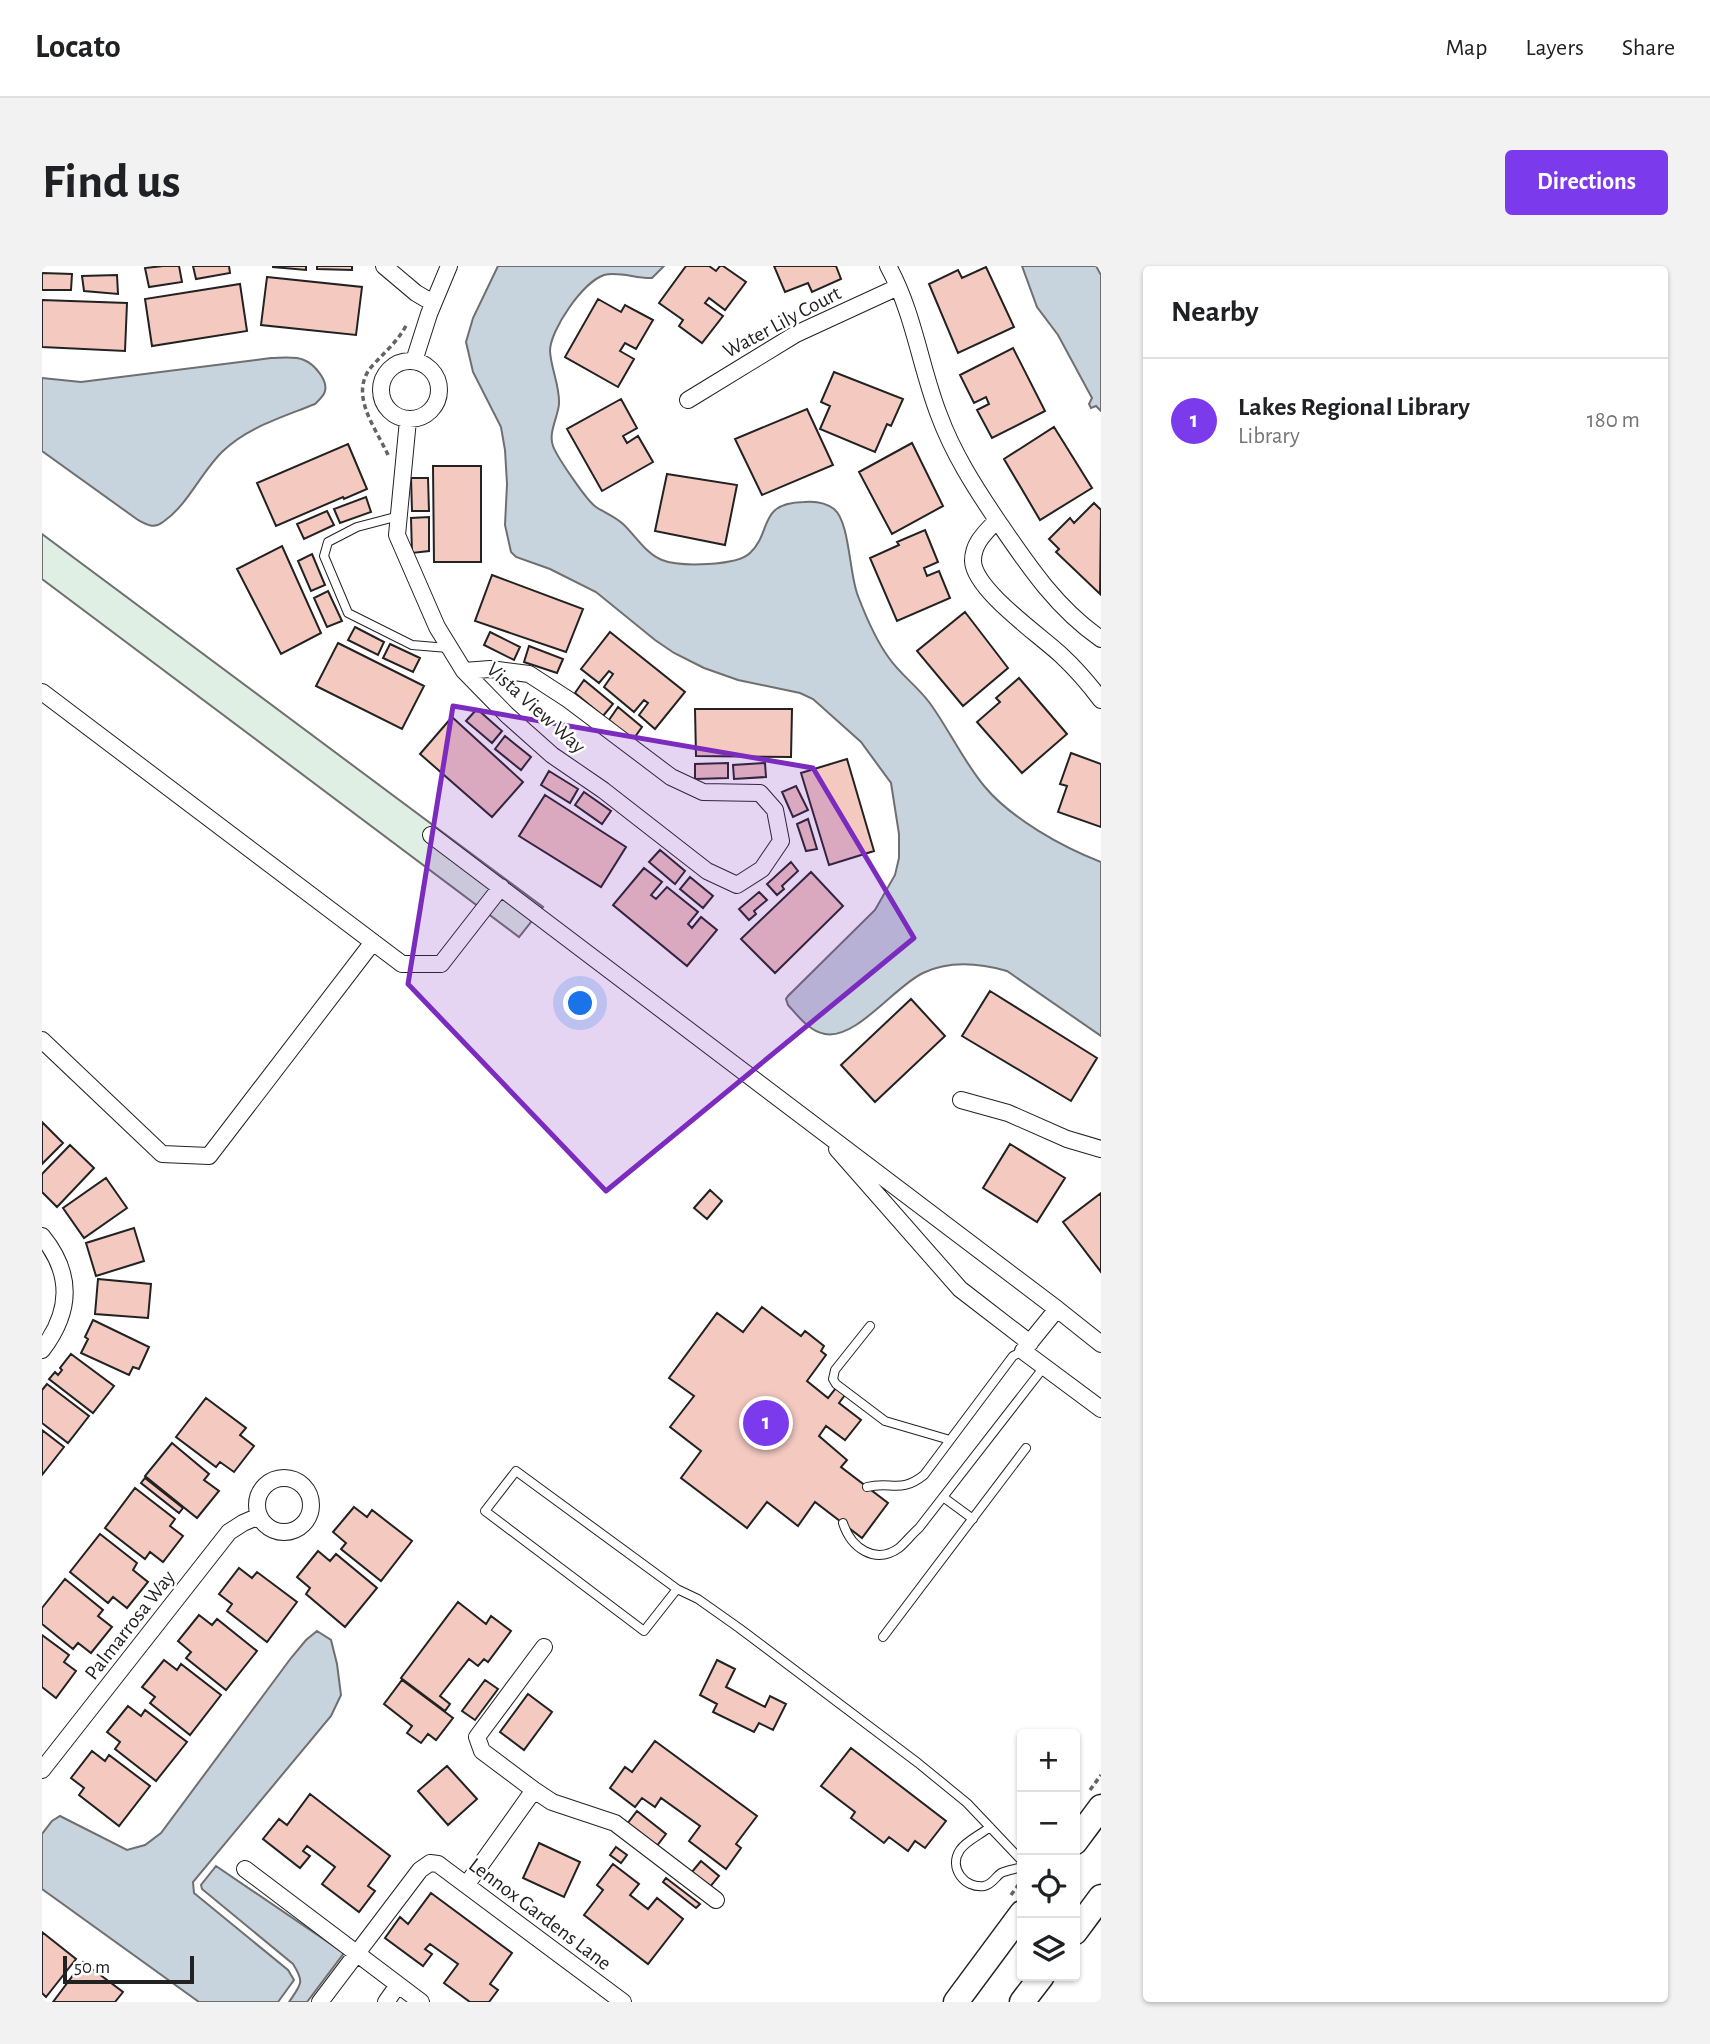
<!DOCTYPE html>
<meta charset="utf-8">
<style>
:root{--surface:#fff;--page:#f2f2f2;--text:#202124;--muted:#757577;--line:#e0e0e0;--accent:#7c3aed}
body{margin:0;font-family:"Alegreya Sans",sans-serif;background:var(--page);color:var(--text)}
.controls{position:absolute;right:21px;bottom:21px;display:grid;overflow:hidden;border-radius:7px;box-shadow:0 2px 5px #0004}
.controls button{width:63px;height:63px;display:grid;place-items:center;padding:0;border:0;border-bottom:2px solid var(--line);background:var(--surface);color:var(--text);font:35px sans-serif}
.scale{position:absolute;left:21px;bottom:18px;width:131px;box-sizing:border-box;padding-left:7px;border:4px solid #222;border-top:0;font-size:19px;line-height:24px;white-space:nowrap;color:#222;-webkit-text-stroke:5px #fff;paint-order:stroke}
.you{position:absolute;left:539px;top:738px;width:24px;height:24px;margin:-18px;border:5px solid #fff;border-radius:50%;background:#1a73e8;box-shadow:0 0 0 10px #1a73e833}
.badge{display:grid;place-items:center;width:46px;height:46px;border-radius:50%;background:var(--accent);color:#fff;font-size:23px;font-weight:700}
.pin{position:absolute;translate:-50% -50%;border:4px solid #fff;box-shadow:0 2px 7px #0006}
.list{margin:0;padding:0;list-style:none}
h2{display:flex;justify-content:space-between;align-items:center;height:91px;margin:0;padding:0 28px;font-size:30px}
h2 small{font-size:23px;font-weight:400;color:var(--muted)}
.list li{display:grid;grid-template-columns:46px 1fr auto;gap:21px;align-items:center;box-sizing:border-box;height:126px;padding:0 28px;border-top:2px solid var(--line)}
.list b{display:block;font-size:26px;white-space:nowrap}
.list p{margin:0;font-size:23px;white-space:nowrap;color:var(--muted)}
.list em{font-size:23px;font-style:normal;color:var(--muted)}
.icon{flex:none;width:38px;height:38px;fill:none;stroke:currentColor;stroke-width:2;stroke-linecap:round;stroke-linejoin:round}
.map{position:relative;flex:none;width:1059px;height:1736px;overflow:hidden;border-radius:7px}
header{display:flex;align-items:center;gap:42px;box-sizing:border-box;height:98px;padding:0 35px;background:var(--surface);border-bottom:2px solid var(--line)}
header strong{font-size:33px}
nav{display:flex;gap:38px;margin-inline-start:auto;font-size:24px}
.intro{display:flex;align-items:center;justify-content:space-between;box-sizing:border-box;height:168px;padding:0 42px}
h1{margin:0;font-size:49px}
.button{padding:18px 32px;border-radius:7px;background:var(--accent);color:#fff;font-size:24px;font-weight:700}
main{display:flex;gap:42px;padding:0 42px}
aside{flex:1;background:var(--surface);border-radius:7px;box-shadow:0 2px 5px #0004}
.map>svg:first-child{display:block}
.green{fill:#e0efe3;stroke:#6f6f6f;stroke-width:2}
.water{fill:#c7d3dd;stroke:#6f6f6f;stroke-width:2}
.building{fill:#f3c9c0;stroke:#222;stroke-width:2}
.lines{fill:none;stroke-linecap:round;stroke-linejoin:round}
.lane-casing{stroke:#222;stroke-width:10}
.street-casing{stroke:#222;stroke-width:18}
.primary-casing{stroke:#222;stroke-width:27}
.path{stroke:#646464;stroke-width:3.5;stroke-dasharray:5 3.5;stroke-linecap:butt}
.lane{stroke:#fff;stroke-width:8}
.street{stroke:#fff;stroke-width:16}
.primary{stroke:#fff;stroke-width:24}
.marked{fill:#7b2cbf;fill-opacity:0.2;stroke:#7b2cbf;stroke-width:5;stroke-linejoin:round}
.labels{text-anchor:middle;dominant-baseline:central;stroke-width:5;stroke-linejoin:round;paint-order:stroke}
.street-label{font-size:21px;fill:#222;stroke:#fff}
</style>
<header>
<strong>Locato</strong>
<nav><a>Map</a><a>Layers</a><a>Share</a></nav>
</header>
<div class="intro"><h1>Find us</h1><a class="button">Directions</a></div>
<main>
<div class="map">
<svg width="1059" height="1736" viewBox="0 0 1059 1736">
<rect width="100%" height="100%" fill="#fff"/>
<path class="green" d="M 0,268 L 501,641 L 477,671 L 0,313 Z"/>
<path class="water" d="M 456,0 L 622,0 L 610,12 C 595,13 577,5 562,9 C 541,16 508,64 508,85 C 509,103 518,120 517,138 C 516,151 506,167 511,180 C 515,191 545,235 554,241 C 563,247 572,250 581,258 C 593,269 604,288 620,294 C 638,301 695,300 708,287 C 731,265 715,237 762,236 C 772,235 783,236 792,243 C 808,256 807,308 816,330 C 824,351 833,373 847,392 C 858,408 875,420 887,436 C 907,463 921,495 943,521 C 970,553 1020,581 1059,596 L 1059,770 L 965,705 C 937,697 908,694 881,707 C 853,720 814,774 783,768 C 768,766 756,750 746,739 L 744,733 L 746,730 L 833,644 L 853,609 L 857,592 L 857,568 L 849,517 L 819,476 L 771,433 L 758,427 L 696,414 L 662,402 L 632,387 L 613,374 L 554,326 L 508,303 L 474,291 L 469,286 L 463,259 L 465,218 L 463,184 L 459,161 L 431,106 L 424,76 L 431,52 Z
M 980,0 L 1054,0 L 1059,9 L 1059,145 L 1054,140 L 1049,142 L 1047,138 L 1050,132 L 1016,69 L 995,41 Z
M 229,92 C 239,92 253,90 262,94 C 272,98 286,114 283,125 C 282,130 277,134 273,138 C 241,151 206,161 181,185 C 159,206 146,239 121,256 C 112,263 105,259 96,254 L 0,185 L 0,112 L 39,116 Z
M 275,1365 L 289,1374 L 295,1398 L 299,1429 L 289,1450 L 151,1616 L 152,1627 L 246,1704 L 252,1714 L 236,1736 L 157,1736 L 0,1623 L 0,1568 L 10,1555 L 18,1550 L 85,1584 L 103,1579 L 119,1567 L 249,1392 L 264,1374 Z
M 174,1600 L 302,1687 L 265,1736 L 247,1736 C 259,1718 263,1717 251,1698 L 160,1623 L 159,1619 Z"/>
<path class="building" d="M 121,0 L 137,0 L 140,16 L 107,21 L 103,2 Z
M 151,0 L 187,0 L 188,7 L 154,13 Z
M 231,0 L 264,0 L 264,4 L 231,1 Z
M 275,0 L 310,0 L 310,4 L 275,3 Z
M 644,0 L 667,0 L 674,5 L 678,0 L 681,0 L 704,16 L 683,44 L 667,32 L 663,37 L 681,50 L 660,77 L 637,60 L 641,54 L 617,37 Z
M 732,0 L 794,0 L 799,13 L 770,26 L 766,17 L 743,26 Z
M 944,1 L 972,61 L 916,87 L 887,18 L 916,4 L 920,12 Z
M 0,7 L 30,8 L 29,24 L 0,24 Z
M 75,9 L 76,28 L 42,25 L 40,10 Z
M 225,11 L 320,21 L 314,69 L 219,59 Z
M 198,18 L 205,65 L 110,80 L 103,33 Z
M 556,33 L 579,46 L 583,39 L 611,54 L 594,83 L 583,77 L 578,85 L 592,93 L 576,121 L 523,91 Z
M 0,34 L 85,37 L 83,85 L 0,81 Z
M 971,82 L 1003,145 L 950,172 L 935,144 L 947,138 L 944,131 L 932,137 L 918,109 Z
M 792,106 L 861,133 L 849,160 L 845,158 L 833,186 L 778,163 L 788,140 L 779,136 Z
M 579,133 L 595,162 L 581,170 L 585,177 L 596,170 L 611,196 L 560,225 L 525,163 Z
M 765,143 L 791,199 L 720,229 L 693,173 Z
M 1012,161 L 1050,222 L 998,254 L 962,193 Z
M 870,177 L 901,240 L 850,268 L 817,206 Z
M 306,178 L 325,223 L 302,233 L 301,231 L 234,260 L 215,217 Z
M 391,200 L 439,200 L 439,296 L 392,296 Z
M 625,208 L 695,219 L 683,279 L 613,265 Z
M 369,212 L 386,212 L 387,245 L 370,245 Z
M 324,231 L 329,246 L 298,257 L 292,243 Z
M 1052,237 L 1059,244 L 1058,328 L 1014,286 L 1017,283 L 1007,273 L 1028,252 L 1032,257 Z
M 285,245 L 292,259 L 262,273 L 255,258 Z
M 387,251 L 387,285 L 370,287 L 369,252 Z
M 883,264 L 896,296 L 882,302 L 885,310 L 897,305 L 908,332 L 855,355 L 828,292 L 857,279 L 855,276 Z
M 240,280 L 279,367 L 239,388 L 195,303 Z
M 270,288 L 283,319 L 269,325 L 256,295 Z
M 450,309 L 541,343 L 524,386 L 433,355 Z
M 286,325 L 300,355 L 285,361 L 272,332 Z
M 923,346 L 966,402 L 921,440 L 875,385 Z
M 313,361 L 342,376 L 336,389 L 306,374 Z
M 448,366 L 478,381 L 472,394 L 442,379 Z
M 568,366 L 643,426 L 613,463 L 597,449 L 606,437 L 602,434 L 592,446 L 562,421 L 571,408 L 567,405 L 557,417 L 539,403 Z
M 296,377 L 382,420 L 360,463 L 274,420 Z
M 348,378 L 378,392 L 371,406 L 341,392 Z
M 487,380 L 521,393 L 515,407 L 482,396 Z
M 977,412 L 1025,468 L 980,507 L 935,456 L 958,436 L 954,432 Z
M 542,414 L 571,438 L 561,450 L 533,427 Z
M 576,441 L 600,461 L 590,475 L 567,454 Z
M 435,443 L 460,465 L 450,477 L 424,455 Z
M 653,443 L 750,443 L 749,491 L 654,490 Z
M 410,451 L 481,516 L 450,551 L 378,488 Z
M 463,470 L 489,491 L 479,504 L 453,483 Z
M 1029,487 L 1059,498 L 1059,561 L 1016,546 L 1025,520 L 1018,518 Z
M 805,493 L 832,585 L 787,599 L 759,507 Z
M 686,497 L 686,512 L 653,513 L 653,498 Z
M 723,497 L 724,511 L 692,513 L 691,499 Z
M 507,505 L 536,523 L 528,537 L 499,519 Z
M 754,520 L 766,544 L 751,551 L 740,526 Z
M 542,526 L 569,545 L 560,558 L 533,539 Z
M 503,529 L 584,581 L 559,621 L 477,570 Z
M 766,553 L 775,583 L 764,585 L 755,558 Z
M 618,584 L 643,605 L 633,618 L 607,596 Z
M 749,596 L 756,605 L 740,620 L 742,623 L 735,629 L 725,618 Z
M 602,602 L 620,616 L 609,629 L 614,633 L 625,621 L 656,646 L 646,658 L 650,662 L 659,651 L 675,664 L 645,700 L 571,639 Z
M 769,606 L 801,640 L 733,707 L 699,673 Z
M 648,611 L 671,630 L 661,642 L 638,623 Z
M 717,626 L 725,634 L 712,645 L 714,648 L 707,654 L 697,643 Z
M 948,725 L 1055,792 L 1029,835 L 920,770 Z
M 869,733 L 903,770 L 833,836 L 799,799 Z
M 0,856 L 21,877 L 0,898 Z
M 968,878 L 1023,912 L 995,956 L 941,922 Z
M 28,879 L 52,902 L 15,941 L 0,926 L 0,908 Z
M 64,912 L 85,942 L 42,972 L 21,942 Z
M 668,924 L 680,935 L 665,953 L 652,942 Z
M 1059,927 L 1059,1006 L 1021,956 Z
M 92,962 L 102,995 L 54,1010 L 44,977 Z
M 56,1013 L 109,1018 L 106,1052 L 53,1048 Z
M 720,1041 L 759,1070 L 763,1065 L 782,1080 L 779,1085 L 784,1089 L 765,1115 L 786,1132 L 794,1122 L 803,1129 L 797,1137 L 819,1154 L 803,1174 L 784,1160 L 777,1170 L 805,1194 L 799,1201 L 846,1237 L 820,1272 L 773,1236 L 756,1260 L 725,1236 L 705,1262 L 639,1212 L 659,1185 L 628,1161 L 652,1130 L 627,1112 L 675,1047 L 701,1066 Z
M 51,1054 L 107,1081 L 97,1103 L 91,1101 L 87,1109 L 39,1087 L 46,1073 L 43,1071 Z
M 29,1088 L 72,1120 L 51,1147 L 7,1113 L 13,1106 L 16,1109 L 20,1104 L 18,1102 Z
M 5,1118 L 47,1150 L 26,1177 L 0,1157 L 0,1124 Z
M 164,1132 L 204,1162 L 198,1169 L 212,1180 L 192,1206 L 178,1196 L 174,1201 L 134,1171 Z
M 0,1164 L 22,1181 L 0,1209 Z
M 130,1177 L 167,1208 L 162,1214 L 177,1225 L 155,1252 L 103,1210 Z
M 103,1212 L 141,1242 L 137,1247 L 99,1217 Z
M 93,1222 L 133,1253 L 128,1260 L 141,1270 L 121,1296 L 108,1286 L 103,1293 L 63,1262 Z
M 312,1241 L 325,1251 L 330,1244 L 370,1275 L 339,1315 L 299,1283 L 304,1277 L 291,1266 Z
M 58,1268 L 95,1297 L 91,1304 L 106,1316 L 85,1342 L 71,1331 L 66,1337 L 28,1306 Z
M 276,1285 L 288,1295 L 294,1288 L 335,1322 L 303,1361 L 264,1328 L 268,1322 L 255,1311 Z
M 197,1302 L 210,1312 L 215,1306 L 255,1336 L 225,1376 L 185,1345 L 190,1338 L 177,1328 Z
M 23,1313 L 61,1344 L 56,1350 L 70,1361 L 49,1387 L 36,1377 L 31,1383 L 0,1358 L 0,1342 Z
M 416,1336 L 444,1358 L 449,1350 L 469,1365 L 446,1396 L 442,1393 L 436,1400 L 427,1393 L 398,1430 L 408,1438 L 403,1445 L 359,1412 Z
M 157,1349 L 170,1359 L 175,1353 L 215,1385 L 184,1424 L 144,1392 L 149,1386 L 136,1375 Z
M 0,1369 L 27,1389 L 22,1396 L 34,1405 L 14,1432 L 0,1421 Z
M 122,1394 L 135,1404 L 139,1398 L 179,1429 L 148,1469 L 108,1437 L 113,1431 L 100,1421 Z
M 675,1394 L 693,1403 L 684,1421 L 723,1441 L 728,1430 L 744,1438 L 731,1464 L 717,1457 L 712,1466 L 671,1446 L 675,1438 L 658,1429 Z
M 360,1414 L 411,1452 L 394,1474 L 386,1468 L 379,1477 L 365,1467 L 370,1460 L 342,1438 Z
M 443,1414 L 456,1423 L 433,1454 L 420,1445 Z
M 486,1428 L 510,1446 L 482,1484 L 458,1466 Z
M 86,1440 L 99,1450 L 103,1444 L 145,1476 L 114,1515 L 73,1483 L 78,1476 L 65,1466 Z
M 613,1475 L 715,1550 L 694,1578 L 699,1582 L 684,1603 L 647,1575 L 658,1560 L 619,1532 L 613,1541 L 600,1532 L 593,1541 L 568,1522 L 583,1501 L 590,1506 Z
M 809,1482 L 904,1555 L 883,1582 L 873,1575 L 866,1585 L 847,1571 L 842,1577 L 809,1552 L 813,1546 L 779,1520 Z
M 50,1485 L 63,1495 L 67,1489 L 108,1520 L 77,1560 L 37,1529 L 42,1522 L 29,1512 Z
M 405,1500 L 435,1533 L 406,1559 L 376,1525 Z
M 268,1528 L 348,1590 L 326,1620 L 333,1625 L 317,1646 L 280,1618 L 293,1601 L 265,1580 L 261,1585 L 268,1590 L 258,1602 L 221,1573 L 237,1553 L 245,1559 Z
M 595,1545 L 624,1568 L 614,1581 L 585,1558 Z
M 497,1577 L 538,1596 L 522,1631 L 481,1612 Z
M 574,1581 L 585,1589 L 579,1597 L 568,1589 Z
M 659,1595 L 677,1610 L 668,1621 L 649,1607 Z
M 571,1598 L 597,1618 L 588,1629 L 606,1643 L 615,1632 L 641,1653 L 606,1698 L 542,1649 L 561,1624 L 555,1619 Z
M 624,1612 L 658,1638 L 654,1642 L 621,1616 Z
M 389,1627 L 470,1687 L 448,1718 L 456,1724 L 447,1736 L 428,1736 L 402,1717 L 416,1698 L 388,1678 L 383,1683 L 390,1688 L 381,1700 L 343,1672 L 358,1651 L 366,1658 Z
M 0,1666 L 34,1693 L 4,1731 L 0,1727 Z
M 41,1696 L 81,1726 L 73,1736 L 11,1736 Z"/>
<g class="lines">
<defs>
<path id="lane" d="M 357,250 L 315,261 L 286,276 L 282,290 L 306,347 L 370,379 L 406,382
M 828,1060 L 793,1104 L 791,1113 L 794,1118 L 843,1155 L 908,1174
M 825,1221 C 850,1215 858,1228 882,1209 L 971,1090 L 981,1085
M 901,1231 L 931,1253
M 801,1257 C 809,1282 833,1299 857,1282 C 864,1276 870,1268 877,1262 L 1002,1101
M 635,1323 L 602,1365 L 443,1245 L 474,1205 L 635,1323 L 656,1333 L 697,1362 L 876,1497 L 925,1537 L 980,1595
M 841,1371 L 984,1182
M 948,1561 C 938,1569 924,1575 918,1584 C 906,1602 923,1623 942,1620 C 951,1618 953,1611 959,1607 C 965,1604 974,1603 980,1601"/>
<path id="street" d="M 342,0 L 374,27 L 391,37
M 846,0 C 872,47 878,100 897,149 C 911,187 932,220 955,254
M339 124a29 29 0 1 1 58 0a29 29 0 1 1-58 0Z
M 372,95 L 387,48 L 407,0
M 646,134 L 754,68 L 856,21
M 366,154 L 355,269 L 395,361 L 422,405 L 465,449 L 510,489 L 561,524 L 665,605 L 695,619 L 720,603 L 739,575 L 733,544 L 718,527 L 661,526 L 629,511 L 527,434 L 487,408 L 448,403 L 422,405
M 1059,373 C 1014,342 985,298 955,254 C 943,267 931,277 931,295 C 932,324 999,370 1019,389 C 1034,403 1047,418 1059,434
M 0,426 L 360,698 L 399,698 L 459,621
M 389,569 L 1015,1043
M 0,774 L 120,888 L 167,890 L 331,676
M 919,834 L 966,847 L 1025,873 L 1059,883
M 795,883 L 918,1023 L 988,1077
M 0,970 C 31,1008 29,1046 0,1084
M 1059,1078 L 1015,1043 L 981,1085 L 1059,1143
M215 1239a27 27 0 1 1 54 0a27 27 0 1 1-54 0Z
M 502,1381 L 435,1471 L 440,1485 L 492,1524 L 510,1536 L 573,1557 L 674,1634
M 0,1504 L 187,1266 L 201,1257 L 217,1250
M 203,1603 L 379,1736
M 425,1618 L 492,1524
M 278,1736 L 378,1604 L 388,1597 L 396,1598 L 581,1736
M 344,1736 L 356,1719"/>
<path id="primary" d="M 1033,1576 L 1059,1541
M 1033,1666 L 1059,1631
M 914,1736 L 980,1647
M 980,1736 L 1000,1710"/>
</defs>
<use href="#lane" class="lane-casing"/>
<use href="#street" class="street-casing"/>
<use href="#primary" class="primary-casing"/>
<path class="path" d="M 346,189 C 334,162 305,127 331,99 C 344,85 356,75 365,58
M 1048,1524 L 1059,1509
M 969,1629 L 980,1614"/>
<use href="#lane" class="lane"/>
<use href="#street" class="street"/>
<use href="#primary" class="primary"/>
</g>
<path class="marked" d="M 411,440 L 771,502 L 872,672 L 564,925 L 366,718 Z"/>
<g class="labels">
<g class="street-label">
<text transform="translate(740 56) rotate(-28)">Water Lily Court</text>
<text transform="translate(494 442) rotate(42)">Vista View Way</text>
<text transform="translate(88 1359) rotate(-52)">Palmarrosa Way</text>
<text transform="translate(498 1648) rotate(37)">Lennox Gardens Lane</text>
</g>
</g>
</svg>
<div class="controls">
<button>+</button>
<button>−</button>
<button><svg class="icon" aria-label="locate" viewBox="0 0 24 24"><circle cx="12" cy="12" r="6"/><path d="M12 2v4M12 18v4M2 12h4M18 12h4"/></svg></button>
<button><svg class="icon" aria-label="layers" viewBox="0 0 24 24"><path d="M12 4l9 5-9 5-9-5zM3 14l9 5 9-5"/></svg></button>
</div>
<div class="scale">50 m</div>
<div class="you"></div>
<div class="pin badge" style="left:724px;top:1157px">1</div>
</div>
<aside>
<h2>Nearby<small></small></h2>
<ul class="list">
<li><span class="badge">1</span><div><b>Lakes Regional Library</b><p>Library</p></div><em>180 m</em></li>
</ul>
</aside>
</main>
